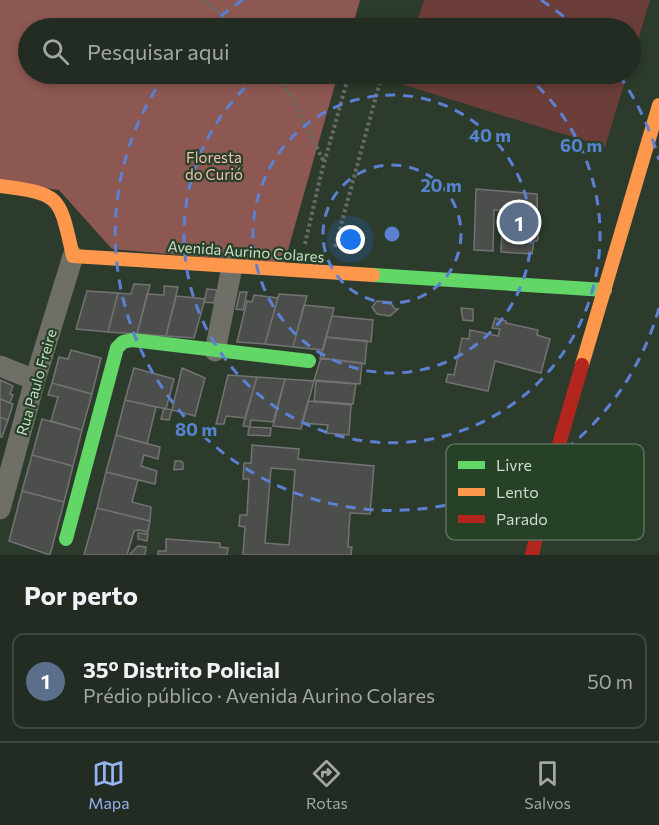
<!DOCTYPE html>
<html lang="pt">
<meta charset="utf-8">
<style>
:root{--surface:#222c22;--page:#2e382f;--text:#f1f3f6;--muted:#a2a7a5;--line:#3f4840;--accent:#95b2f1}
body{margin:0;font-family:Commissioner,sans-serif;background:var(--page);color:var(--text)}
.you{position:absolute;left:351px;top:240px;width:21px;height:21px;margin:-15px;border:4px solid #fff;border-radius:50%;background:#1a73e8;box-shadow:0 0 0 9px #1a73e833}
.badge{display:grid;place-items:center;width:39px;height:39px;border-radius:50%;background:var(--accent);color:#fff;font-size:20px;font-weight:700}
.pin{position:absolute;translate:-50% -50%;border:3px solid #fff;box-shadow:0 2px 6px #0006}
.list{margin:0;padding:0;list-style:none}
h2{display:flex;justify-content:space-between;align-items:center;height:78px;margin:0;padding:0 24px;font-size:26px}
h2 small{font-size:20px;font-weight:400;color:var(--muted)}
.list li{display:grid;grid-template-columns:39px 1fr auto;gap:18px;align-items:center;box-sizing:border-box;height:96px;margin:0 12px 12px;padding:0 12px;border:2px solid var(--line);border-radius:12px}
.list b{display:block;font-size:22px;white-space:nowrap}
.list p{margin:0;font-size:20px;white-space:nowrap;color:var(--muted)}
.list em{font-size:20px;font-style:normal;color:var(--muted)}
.icon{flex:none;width:33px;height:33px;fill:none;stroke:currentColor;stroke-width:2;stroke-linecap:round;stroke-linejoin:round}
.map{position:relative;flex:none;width:659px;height:555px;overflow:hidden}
.search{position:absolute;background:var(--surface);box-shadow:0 3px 9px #0003;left:18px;right:18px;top:18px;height:66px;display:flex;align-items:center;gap:15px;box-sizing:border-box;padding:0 21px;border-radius:33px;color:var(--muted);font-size:22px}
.sheet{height:186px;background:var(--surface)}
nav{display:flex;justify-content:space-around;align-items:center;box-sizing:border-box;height:84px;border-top:2px solid var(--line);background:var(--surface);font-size:16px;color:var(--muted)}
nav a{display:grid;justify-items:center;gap:3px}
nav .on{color:var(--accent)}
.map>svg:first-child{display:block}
.green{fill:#6c3e39}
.forest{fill:#8e5852}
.building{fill:#4c4e4c;stroke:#727372;stroke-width:1.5;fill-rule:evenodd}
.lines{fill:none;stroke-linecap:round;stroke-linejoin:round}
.path{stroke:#686b64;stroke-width:4;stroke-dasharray:3 3;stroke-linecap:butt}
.street{stroke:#6f6f68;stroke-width:21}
.fast{stroke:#63d668;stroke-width:14}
.slow{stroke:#ff974d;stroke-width:14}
.jam{stroke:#b3261e;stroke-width:14}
.ring{fill:none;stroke:#5b80d4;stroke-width:3;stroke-dasharray:10 8}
.labels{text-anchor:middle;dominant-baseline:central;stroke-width:4.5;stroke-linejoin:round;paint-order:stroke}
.park-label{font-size:15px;fill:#f6bbb5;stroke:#274127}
.street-label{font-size:15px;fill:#cddccc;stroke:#274127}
.key{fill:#274127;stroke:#597059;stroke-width:1.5}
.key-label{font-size:16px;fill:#cddccc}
.centre{fill:#5b80d4;stroke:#274127;stroke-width:3}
.ring-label{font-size:18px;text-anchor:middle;font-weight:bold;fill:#5b80d4;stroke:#274127;stroke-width:4.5;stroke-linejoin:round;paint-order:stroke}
</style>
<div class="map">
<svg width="659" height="555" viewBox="0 0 659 555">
<rect width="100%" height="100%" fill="#2d3b2d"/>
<path class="green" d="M 424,0 L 650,0 L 631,63 L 630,28 L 415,28 Z
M 401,74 L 627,74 L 605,147 L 398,83 Z"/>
<path class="forest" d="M 0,0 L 360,0 L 352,28 L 28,28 L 28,74 L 338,74 L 284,264 L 112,249 L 59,190 L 0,182 Z"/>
<path class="building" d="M 476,189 L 537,194 L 538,239 L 537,241 L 534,241 L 532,254 L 501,252 L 503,210 L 494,210 L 493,251 L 474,250 Z
M 134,284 L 150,285 L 137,334 L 108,332 L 118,293 L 131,294 Z
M 164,286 L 178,287 L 166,336 L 137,334 L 147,294 L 164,295 Z
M 207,289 L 217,290 L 214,303 L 204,302 Z
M 87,291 L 118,293 L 108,332 L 76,329 Z
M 240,292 L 247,292 L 243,310 L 236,309 Z
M 279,294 L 307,296 L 293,347 L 265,344 Z
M 254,295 L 278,298 L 265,344 L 237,342 L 247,301 L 252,302 Z
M 176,296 L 205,299 L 194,338 L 166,336 Z
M 377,301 L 390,302 L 395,309 L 398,309 L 390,316 L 377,314 L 372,307 Z
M 304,305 L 334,308 L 323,350 L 293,347 Z
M 461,308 L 473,309 L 473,321 L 463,320 Z
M 332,316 L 373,320 L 371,342 L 326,337 Z
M 495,318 L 506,321 L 506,323 L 538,330 L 537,335 L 550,339 L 541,373 L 495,361 L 488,391 L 446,382 L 448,374 L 454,375 L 462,338 L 469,339 L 470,330 L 498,336 L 500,329 L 492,328 Z
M 326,337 L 367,341 L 365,364 L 320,358 Z
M 71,350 L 101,358 L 92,394 L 52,383 L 59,357 L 68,359 Z
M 321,358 L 362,363 L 360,384 L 314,380 Z
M 134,368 L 174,379 L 166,409 L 125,400 Z
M 182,368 L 205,378 L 195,416 L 172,410 Z
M 228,375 L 257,377 L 245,418 L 226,416 L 224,424 L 216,424 Z
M 257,377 L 285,379 L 273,422 L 251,420 L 250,427 L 243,426 Z
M 285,379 L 314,381 L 301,429 L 273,426 Z
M 0,380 L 13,386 L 10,394 L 13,395 L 10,403 L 0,399 Z
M 316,381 L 356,384 L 353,404 L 314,401 Z
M 52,383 L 92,394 L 82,430 L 51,421 L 58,397 L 48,395 Z
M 0,399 L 13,404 L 8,420 L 0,417 Z
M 125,400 L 156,407 L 147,444 L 116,435 Z
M 308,401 L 351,405 L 349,435 L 326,433 L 328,425 L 302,423 Z
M 164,408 L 172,410 L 169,420 L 161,419 Z
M 0,417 L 8,420 L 2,437 L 0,437 Z
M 42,419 L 82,430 L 73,466 L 32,455 Z
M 249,427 L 271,428 L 270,436 L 248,435 Z
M 116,435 L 160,447 L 158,459 L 144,455 L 141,466 L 157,471 L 155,484 L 106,472 Z
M 252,445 L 299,449 L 298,459 L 374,466 L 370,514 L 350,513 L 348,547 L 352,547 L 351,555 L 243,555 L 245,527 L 239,526 L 240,515 L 247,515 L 249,479 L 243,479 L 244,463 L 251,463 ZM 271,468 L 295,470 L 289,545 L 265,543 Z
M 32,455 L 73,466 L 64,502 L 22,491 Z
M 175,461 L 181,461 L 183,463 L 183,469 L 174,470 Z
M 106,472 L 138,480 L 132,502 L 151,507 L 150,521 L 97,508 Z
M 22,491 L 64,502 L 50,555 L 9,541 Z
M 97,508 L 150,521 L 148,532 L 139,530 L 134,531 L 127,555 L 84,555 Z
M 138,533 L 148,534 L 147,541 L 138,539 Z
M 166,539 L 220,543 L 220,547 L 228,548 L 227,555 L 158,555 L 158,551 L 166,551 Z
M 138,546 L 146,547 L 145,555 L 129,555 Z"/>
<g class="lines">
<path class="path" d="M 204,0 L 237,28
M 275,74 L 293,99 L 324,162
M 305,244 L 320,178 L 349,74
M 335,247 L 381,78 L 368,74"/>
<path class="street" d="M 215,351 L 232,267
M 0,366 L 35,380
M 0,509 L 35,380 L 73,256"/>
<path class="fast" d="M 373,275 L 605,290
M 66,539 L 117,348 L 123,342 L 132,340 L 309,361"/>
<path class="slow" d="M 0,186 C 62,194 59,196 73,256 L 373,275
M 582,365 L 659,105"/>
<path class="jam" d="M 532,555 L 551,472 L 582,365"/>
</g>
<g class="ring">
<circle cx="392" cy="234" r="69"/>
<circle cx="392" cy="234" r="139"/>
<path d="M361 28A208 208 0 0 1 423 28M524 74A208 208 0 1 1 260 74"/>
<path d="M659 308A277 277 0 1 1 165 75M207 28A277 277 0 0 1 243 0M541 0A277 277 0 0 1 577 28M619 75A277 277 0 0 1 659 160"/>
</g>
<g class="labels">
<g class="park-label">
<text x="214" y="157">Floresta<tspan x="214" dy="17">do Curió</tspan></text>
</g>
<g class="street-label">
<text transform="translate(246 251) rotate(4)">Avenida Aurino Colares</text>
<text transform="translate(36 382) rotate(-74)">Rua Paulo Freire</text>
</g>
</g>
<rect x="446" y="444" width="198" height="96" rx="9" class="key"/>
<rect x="458" y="461" width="27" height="8" fill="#63d668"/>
<rect x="458" y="488" width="27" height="8" fill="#ff974d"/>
<rect x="458" y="515" width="27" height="8" fill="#b3261e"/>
<g class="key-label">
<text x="496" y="471">Livre</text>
<text x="496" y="498">Lento</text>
<text x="496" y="525">Parado</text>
</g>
<circle cx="392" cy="234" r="9" class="centre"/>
<g class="ring-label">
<text x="490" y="142">40 m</text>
<text x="581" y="152">60 m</text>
<text x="441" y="192">20 m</text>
<text x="196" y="436">80 m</text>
</g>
</svg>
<div class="you"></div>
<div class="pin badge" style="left:519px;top:222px;background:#5c6f8a">1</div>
<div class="search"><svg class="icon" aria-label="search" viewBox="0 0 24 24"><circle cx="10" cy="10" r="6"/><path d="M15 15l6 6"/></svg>Pesquisar aqui</div>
</div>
<section class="sheet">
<h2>Por perto<small></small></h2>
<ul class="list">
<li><span class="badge" style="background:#5c6f8a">1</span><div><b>35º Distrito Policial</b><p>Prédio público · Avenida Aurino Colares</p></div><em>50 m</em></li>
</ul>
</section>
<nav>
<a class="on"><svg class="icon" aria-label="map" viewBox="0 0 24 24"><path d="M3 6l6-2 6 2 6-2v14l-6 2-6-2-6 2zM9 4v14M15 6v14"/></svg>Mapa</a>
<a><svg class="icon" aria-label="directions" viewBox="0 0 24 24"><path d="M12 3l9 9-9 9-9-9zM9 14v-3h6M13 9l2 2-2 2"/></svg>Rotas</a>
<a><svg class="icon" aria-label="saved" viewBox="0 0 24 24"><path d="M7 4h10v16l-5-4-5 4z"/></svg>Salvos</a>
</nav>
